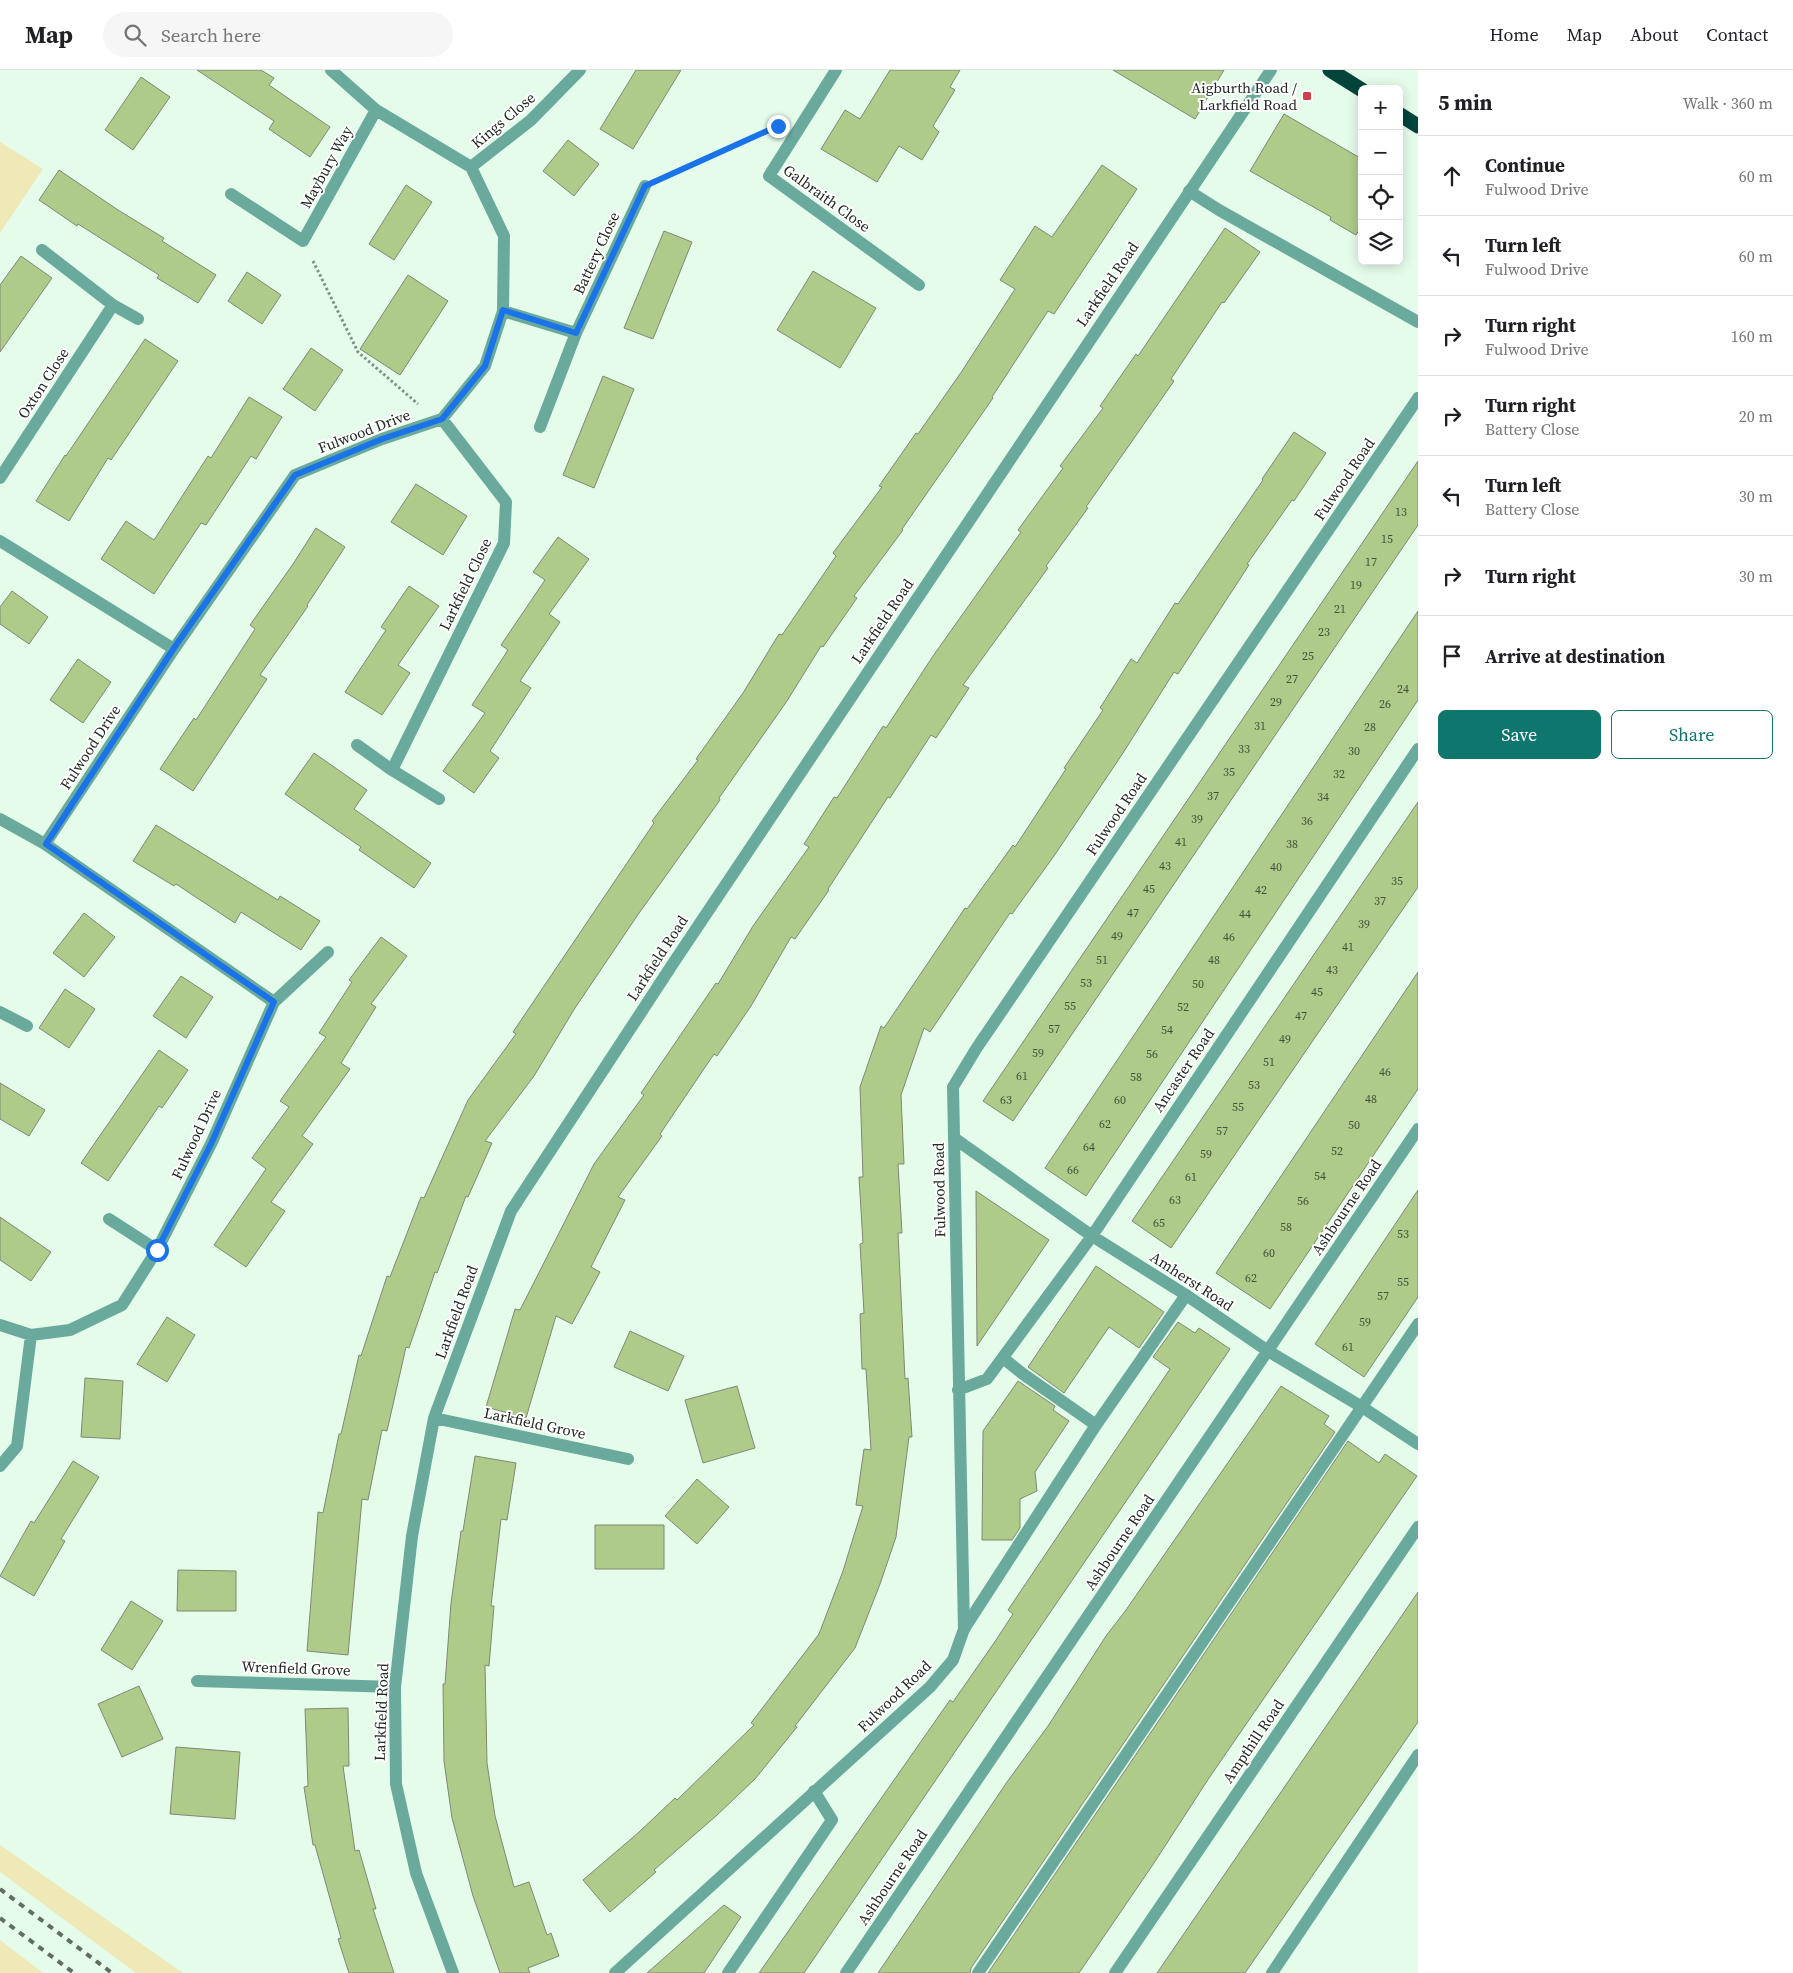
<!DOCTYPE html>
<meta charset="utf-8">
<style>
:root{--surface:#fff;--page:#f6f6f6;--text:#202124;--muted:#757577;--line:#e0e0e0;--accent:#0f766e}
body{margin:0;font-family:"Source Serif 4",serif;background:var(--page);color:var(--text)}
.controls{position:absolute;right:15px;top:15px;display:grid;overflow:hidden;border-radius:8px;box-shadow:0 2px 12px #0003}
.controls button{width:45px;height:45px;display:grid;place-items:center;padding:0;border:0;border-bottom:1px solid var(--line);background:var(--surface);color:var(--text);font:25px sans-serif}
.stop{position:absolute;width:15px;height:15px;margin:-11px;border:4px solid #1a73e8;border-radius:50%;background:#fff}
.stop.end{background:#1a73e8;border-color:#fff;box-shadow:0 1px 5px #0008}
.list{margin:0;padding:0;list-style:none}
h2{display:flex;justify-content:space-between;align-items:center;height:65px;margin:0;padding:0 20px;font-size:21px}
h2 small{font-size:16px;font-weight:400;color:var(--muted)}
.list li{display:grid;grid-template-columns:32px 1fr auto;gap:15px;align-items:center;box-sizing:border-box;height:80px;padding:0 20px;border-top:1px solid var(--line)}
.list b{display:block;font-size:19px;white-space:nowrap}
.list p{margin:0;font-size:16px;white-space:nowrap;color:var(--muted)}
.list em{font-size:16px;font-style:normal;color:var(--muted)}
.actions{display:flex;gap:10px;padding:15px 20px}
.actions a{flex:1;padding:11px 0;border:1px solid var(--accent);border-radius:8px;text-align:center;font-size:18px;color:var(--accent)}
.actions .main{background:var(--accent);color:#fff}
.icon{flex:none;width:28px;height:28px;fill:none;stroke:currentColor;stroke-width:2;stroke-linecap:round;stroke-linejoin:round}
.map{position:relative;flex:none;width:1418px;height:1903px;overflow:hidden}
header{display:flex;align-items:center;gap:30px;box-sizing:border-box;height:70px;padding:0 25px;background:var(--surface);border-bottom:1px solid var(--line)}
header strong{font-size:24px}
nav{display:flex;gap:28px;margin-inline-start:auto;font-size:18px}
.search{width:350px;height:45px;background:var(--page);display:flex;align-items:center;gap:12px;box-sizing:border-box;padding:0 18px;border-radius:28px;color:var(--muted);font-size:19px}
main{display:flex}
aside{flex:1;background:var(--surface)}
.map>svg:first-child{display:block}
.green{fill:#efe9b8}
.building{fill:#aecb89;stroke:#7f8974}
.lines{fill:none;stroke-linecap:round;stroke-linejoin:round}
.path{stroke:#809084;stroke-width:3;stroke-dasharray:2.5 2.5;stroke-linecap:butt}
.lane{stroke:#69aa9d;stroke-width:12}
.street{stroke:#69aa9d;stroke-width:12}
.highway{stroke:#03443b;stroke-width:15}
.rail{stroke:#606d63;stroke-width:4;stroke-dasharray:6 6;stroke-linecap:butt}
.route{stroke:#1a73e8;stroke-width:6}
.poi-dot{fill:#d04044;stroke:#fff;stroke-width:2}
.labels{text-anchor:middle;dominant-baseline:central;stroke-width:4;stroke-linejoin:round;paint-order:stroke}
.number-label{font-size:12px;fill:#44523c}
.poi-label{font-size:15px;fill:#212923;stroke:#fff;text-anchor:end}
.street-label{font-size:15px;fill:#212923;stroke:#fff}
</style>
<header>
<strong>Map</strong>
<div class="search"><svg class="icon" aria-label="search" viewBox="0 0 24 24"><circle cx="10" cy="10" r="6"/><path d="M15 15l6 6"/></svg>Search here</div>
<nav><a>Home</a><a>Map</a><a>About</a><a>Contact</a></nav>
</header>
<main>
<div class="map">
<svg width="1418" height="1903" viewBox="0 0 1418 1903">
<rect width="100%" height="100%" fill="#e5fceb"/>
<path class="green" d="M 0,72 L 43,99 L 0,163 Z
M 0,1775 L 183,1903 L 136,1903 L 0,1802 Z
M 0,1870 L 43,1903 L 0,1903 Z"/>
<path class="building" d="M 197,0 L 261,0 L 274,8 L 269,15 L 330,57 L 310,87 L 269,59 L 274,51 Z
M 636,0 L 681,0 L 633,79 L 600,59 Z
M 890,0 L 960,0 L 950,17 L 955,20 L 933,56 L 939,62 L 922,90 L 899,76 L 877,112 L 821,79 L 845,40 L 860,49 Z
M 1113,0 L 1224,0 L 1195,49 Z
M 141,7 L 170,27 L 133,80 L 105,60 Z
M 1284,44 L 1362,89 L 1362,155 L 1356,165 L 1330,150 L 1331,147 L 1250,101 Z
M 568,70 L 599,94 L 574,126 L 543,101 Z
M 1102,95 L 1137,119 L 1054,244 L 1048,241 L 992,327 L 993,328 L 902,459 L 903,460 L 854,526 L 857,528 L 823,577 L 821,576 L 787,631 L 719,728 L 720,730 L 637,846 L 575,938 L 534,1006 L 485,1071 L 492,1073 L 468,1127 L 466,1126 L 437,1203 L 435,1202 L 409,1278 L 406,1277 L 387,1361 L 382,1360 L 368,1430 L 362,1429 L 348,1585 L 307,1581 L 318,1442 L 323,1443 L 339,1364 L 341,1364 L 359,1285 L 361,1286 L 387,1206 L 390,1207 L 421,1127 L 424,1128 L 468,1030 L 516,964 L 513,962 L 654,753 L 652,751 L 698,690 L 696,689 L 743,623 L 779,564 L 782,565 L 836,486 L 833,483 L 882,417 L 879,416 L 916,363 L 918,364 L 962,301 L 1015,219 L 1000,210 L 1035,156 L 1052,167 Z
M 59,100 L 118,140 L 164,168 L 162,171 L 216,205 L 198,233 L 157,208 L 159,205 L 78,154 L 77,156 L 39,130 Z
M 406,115 L 432,132 L 394,190 L 369,174 Z
M 1225,158 L 1260,182 L 1224,233 L 1222,232 L 1171,309 L 1174,311 L 1086,437 L 1088,438 L 1046,496 L 1048,498 L 963,615 L 969,618 L 936,668 L 931,665 L 890,728 L 888,727 L 828,819 L 829,820 L 795,869 L 791,867 L 751,936 L 717,986 L 714,984 L 660,1064 L 662,1066 L 618,1127 L 625,1130 L 591,1197 L 600,1202 L 572,1254 L 556,1246 L 526,1348 L 486,1337 L 515,1239 L 520,1240 L 594,1094 L 644,1025 L 641,1023 L 716,913 L 718,914 L 753,856 L 809,777 L 804,774 L 834,727 L 837,728 L 883,656 L 886,658 L 933,586 L 1021,462 L 1018,460 L 1063,398 L 1060,396 L 1103,338 L 1100,336 L 1136,284 L 1138,286 Z
M 664,161 L 692,172 L 653,269 L 624,258 Z
M 21,186 L 52,208 L 0,282 L 0,215 Z
M 813,201 L 876,238 L 840,298 L 777,260 Z
M 247,202 L 281,225 L 262,254 L 228,231 Z
M 408,205 L 448,231 L 400,305 L 360,279 Z
M 145,269 L 178,291 L 111,390 L 108,388 L 69,451 L 36,431 L 65,385 L 66,386 Z
M 311,278 L 343,300 L 315,341 L 283,319 Z
M 603,306 L 634,319 L 594,418 L 563,405 Z
M 249,327 L 282,347 L 256,389 L 251,386 L 206,455 L 201,453 L 154,524 L 101,489 L 126,451 L 154,470 L 208,386 L 211,388 Z
M 1294,362 L 1326,383 L 1294,431 L 1292,430 L 1247,494 L 1249,495 L 1178,604 L 1174,602 L 1123,683 L 1054,786 L 1012,844 L 1010,843 L 930,962 L 924,958 L 901,1025 L 904,1094 L 898,1094 L 902,1163 L 898,1163 L 905,1309 L 908,1308 L 912,1367 L 909,1367 L 896,1467 L 880,1514 L 855,1578 L 795,1656 L 797,1657 L 755,1709 L 716,1746 L 654,1800 L 656,1802 L 610,1842 L 583,1810 L 638,1763 L 675,1728 L 677,1730 L 754,1655 L 751,1653 L 819,1564 L 843,1501 L 863,1436 L 856,1435 L 864,1379 L 871,1380 L 866,1299 L 862,1299 L 860,1244 L 864,1243 L 860,1174 L 863,1173 L 859,1107 L 863,1107 L 860,1017 L 881,956 L 884,958 L 965,838 L 967,839 L 1013,775 L 1015,777 L 1066,699 L 1064,698 L 1103,640 L 1100,638 L 1131,589 L 1137,593 L 1175,533 L 1178,534 L 1263,410 L 1262,409 Z
M 1418,391 L 1418,455 L 1013,1051 L 983,1031 Z
M 416,414 L 467,446 L 443,485 L 391,452 Z
M 316,458 L 345,477 L 307,535 L 308,536 L 260,605 L 267,609 L 193,721 L 160,699 L 194,648 L 196,650 L 255,559 L 250,555 L 293,494 Z
M 558,467 L 589,489 L 549,544 L 560,552 L 520,611 L 531,618 L 490,681 L 499,688 L 474,723 L 443,701 L 485,643 L 472,635 L 508,580 L 501,575 L 545,510 L 533,502 Z
M 409,516 L 439,536 L 398,595 L 410,603 L 382,645 L 345,622 L 386,560 L 381,557 Z
M 12,521 L 48,547 L 29,574 L 0,554 L 0,537 Z
M 1418,541 L 1418,630 L 1086,1126 L 1045,1098 Z
M 78,589 L 111,612 L 83,653 L 50,630 Z
M 314,683 L 367,720 L 354,739 L 431,793 L 414,818 L 359,780 L 361,777 L 285,724 Z
M 1418,732 L 1418,817 L 1171,1178 L 1132,1151 Z
M 156,755 L 278,830 L 280,826 L 320,851 L 301,880 L 241,842 L 235,853 L 176,814 L 174,816 L 133,791 Z
M 84,843 L 115,867 L 84,907 L 53,883 Z
M 381,867 L 407,886 L 371,934 L 376,937 L 341,993 L 350,999 L 302,1066 L 313,1074 L 271,1132 L 285,1141 L 246,1197 L 214,1175 L 266,1099 L 252,1088 L 289,1037 L 280,1031 L 326,967 L 319,963 L 352,912 L 349,910 Z
M 1418,902 L 1418,1019 L 1270,1239 L 1216,1203 Z
M 181,906 L 213,927 L 186,968 L 153,946 Z
M 65,919 L 95,939 L 69,978 L 39,958 Z
M 159,980 L 188,1000 L 162,1038 L 159,1036 L 108,1111 L 81,1093 Z
M 0,1013 L 45,1040 L 29,1066 L 0,1049 Z
M 1418,1120 L 1418,1227 L 1364,1307 L 1315,1274 Z
M 976,1121 L 1049,1170 L 977,1276 Z
M 0,1147 L 51,1182 L 31,1211 L 0,1190 Z
M 1096,1196 L 1164,1242 L 1139,1278 L 1109,1257 L 1064,1323 L 1028,1297 Z
M 167,1247 L 195,1265 L 167,1312 L 137,1294 Z
M 1178,1252 L 1195,1263 L 1199,1258 L 1230,1279 L 804,1903 L 759,1903 L 950,1630 L 953,1632 L 996,1570 L 1013,1544 L 1008,1540 L 1170,1299 L 1153,1287 Z
M 630,1261 L 684,1286 L 668,1321 L 614,1297 Z
M 85,1308 L 123,1311 L 120,1369 L 81,1367 Z
M 1018,1311 L 1055,1336 L 1053,1340 L 1069,1351 L 1035,1402 L 1037,1421 L 1020,1429 L 1020,1458 L 1012,1470 L 982,1470 L 983,1361 Z
M 737,1316 L 755,1378 L 703,1393 L 685,1330 Z
M 1281,1316 L 1329,1346 L 1324,1354 L 1335,1362 L 971,1898 L 970,1903 L 878,1903 L 1007,1712 L 1048,1656 L 1106,1566 L 1126,1540 Z
M 1348,1371 L 1379,1393 L 1385,1384 L 1417,1406 L 1209,1708 L 1154,1793 L 1079,1903 L 988,1903 Z
M 475,1386 L 516,1393 L 507,1450 L 501,1449 L 491,1536 L 494,1536 L 489,1596 L 485,1595 L 487,1693 L 495,1746 L 514,1817 L 529,1812 L 547,1865 L 551,1863 L 559,1886 L 528,1898 L 530,1903 L 500,1903 L 473,1826 L 452,1748 L 444,1691 L 443,1614 L 445,1614 L 451,1533 L 461,1461 L 463,1461 Z
M 73,1391 L 99,1407 L 61,1469 L 65,1471 L 34,1526 L 0,1506 L 31,1451 L 34,1453 Z
M 697,1409 L 729,1437 L 697,1474 L 665,1446 Z
M 595,1455 L 664,1455 L 664,1499 L 595,1499 Z
M 178,1500 L 236,1501 L 236,1541 L 177,1541 Z
M 1418,1522 L 1418,1652 L 1362,1734 L 1245,1903 L 1157,1903 Z
M 131,1531 L 163,1551 L 132,1600 L 101,1580 Z
M 139,1616 L 163,1669 L 122,1687 L 98,1634 Z
M 348,1638 L 349,1696 L 343,1696 L 355,1781 L 359,1780 L 376,1839 L 373,1839 L 394,1903 L 349,1903 L 338,1869 L 341,1868 L 315,1775 L 313,1775 L 304,1717 L 308,1716 L 305,1639 Z
M 176,1677 L 240,1682 L 235,1749 L 170,1744 Z
M 724,1835 L 741,1847 L 704,1903 L 647,1903 Z"/>
<g class="lines">
<path class="path" d="M 664,108 L 770,60
M 313,191 L 358,282 L 418,334"/>
<path class="lane" d="M 1189,121 L 1219,140 L 1418,252
M 1003,1288 L 1023,1304 L 1096,1355
M 964,1559 L 1096,1355 L 1186,1225
M 728,1903 L 832,1750 L 814,1721
M 978,1903 L 1418,1254
M 1272,1903 L 1418,1685"/>
<path class="street" d="M 836,0 L 769,106 L 919,215
M 471,97 L 531,50 L 580,0
M 231,124 L 303,171 L 376,40
M 42,180 L 113,235 L 138,249
M 503,241 L 576,263
M 540,357 L 576,263 L 645,116
M 0,408 L 113,235
M 0,471 L 174,579
M 357,675 L 392,700 L 439,729
M 392,700 L 504,473 L 506,432 L 442,349
M 0,749 L 45,774
M 274,932 L 45,774 L 174,579 L 295,405 L 382,369 L 442,349 L 485,296 L 503,241 L 504,166 L 471,97 L 376,40 L 331,0
M 0,942 L 27,956
M 954,1068 L 1092,1166 L 1186,1225 L 1268,1281 L 1362,1337 L 1418,1374
M 109,1149 L 157,1180
M 0,1255 L 31,1265 L 70,1260 L 122,1235 L 157,1180 L 211,1074 L 274,932 L 328,882
M 958,1320 L 987,1309 L 1092,1166 L 1418,679
M 434,1348 L 628,1389
M 0,1396 L 17,1376 L 31,1265
M 197,1611 L 395,1617
M 453,1903 L 416,1803 L 396,1714 L 395,1617 L 412,1466 L 434,1348 L 511,1141 L 674,892 L 1271,0
M 615,1903 L 930,1617 L 953,1590 L 964,1559 L 953,1017 L 976,979 L 1418,328
M 846,1903 L 1418,1059
M 1115,1903 L 1418,1457"/>
<path class="highway" d="M 1330,0 L 1362,20
M 1399,44 L 1418,56"/>
<path class="rail" d="M 0,1819 L 112,1903
M 0,1848 L 74,1903"/>
</g>
<g class="lines">
<path class="route" d="M 157,1180 L 211,1074 L 274,932 L 46,774 L 174,578 L 295,405 L 382,369 L 442,349 L 485,296 L 503,240 L 576,263 L 645,116 L 778,56"/>
</g>
<rect class="poi-dot" x="1302" y="21" width="10" height="10" rx="2.5"/>
<g class="labels">
<g class="number-label">
<text x="1401" y="442">13</text>
<text x="1387" y="469">15</text>
<text x="1371" y="492">17</text>
<text x="1356" y="515">19</text>
<text x="1340" y="539">21</text>
<text x="1324" y="562">23</text>
<text x="1308" y="586">25</text>
<text x="1292" y="609">27</text>
<text x="1403" y="619">24</text>
<text x="1276" y="632">29</text>
<text x="1385" y="634">26</text>
<text x="1260" y="656">31</text>
<text x="1370" y="657">28</text>
<text x="1244" y="679">33</text>
<text x="1354" y="681">30</text>
<text x="1229" y="702">35</text>
<text x="1339" y="704">32</text>
<text x="1213" y="726">37</text>
<text x="1323" y="727">34</text>
<text x="1197" y="749">39</text>
<text x="1307" y="751">36</text>
<text x="1181" y="772">41</text>
<text x="1292" y="774">38</text>
<text x="1165" y="796">43</text>
<text x="1276" y="797">40</text>
<text x="1397" y="811">35</text>
<text x="1149" y="819">45</text>
<text x="1261" y="820">42</text>
<text x="1380" y="831">37</text>
<text x="1133" y="843">47</text>
<text x="1245" y="844">44</text>
<text x="1364" y="854">39</text>
<text x="1117" y="866">49</text>
<text x="1229" y="867">46</text>
<text x="1348" y="877">41</text>
<text x="1102" y="890">51</text>
<text x="1214" y="890">48</text>
<text x="1332" y="900">43</text>
<text x="1086" y="913">53</text>
<text x="1198" y="914">50</text>
<text x="1317" y="922">45</text>
<text x="1070" y="936">55</text>
<text x="1183" y="937">52</text>
<text x="1301" y="946">47</text>
<text x="1054" y="959">57</text>
<text x="1167" y="960">54</text>
<text x="1285" y="969">49</text>
<text x="1038" y="983">59</text>
<text x="1152" y="984">56</text>
<text x="1269" y="992">51</text>
<text x="1385" y="1002">46</text>
<text x="1022" y="1006">61</text>
<text x="1136" y="1007">58</text>
<text x="1254" y="1015">53</text>
<text x="1371" y="1029">48</text>
<text x="1006" y="1030">63</text>
<text x="1120" y="1030">60</text>
<text x="1238" y="1037">55</text>
<text x="1105" y="1054">62</text>
<text x="1354" y="1055">50</text>
<text x="1222" y="1061">57</text>
<text x="1089" y="1077">64</text>
<text x="1337" y="1081">52</text>
<text x="1206" y="1084">59</text>
<text x="1073" y="1100">66</text>
<text x="1320" y="1106">54</text>
<text x="1191" y="1107">61</text>
<text x="1175" y="1130">63</text>
<text x="1303" y="1131">56</text>
<text x="1159" y="1153">65</text>
<text x="1286" y="1157">58</text>
<text x="1403" y="1164">53</text>
<text x="1269" y="1183">60</text>
<text x="1251" y="1208">62</text>
<text x="1403" y="1212">55</text>
<text x="1383" y="1226">57</text>
<text x="1365" y="1252">59</text>
<text x="1348" y="1277">61</text>
</g>
<g class="poi-label">
<text x="1297" y="17">Aigburth Road /<tspan x="1297" dy="17">Larkfield Road</tspan></text>
</g>
<g class="street-label">
<text transform="translate(503 50) rotate(-40)">Kings Close</text>
<text transform="translate(326 97) rotate(-61)">Maybury Way</text>
<text transform="translate(827 128) rotate(36)">Galbraith Close</text>
<text transform="translate(596 183) rotate(-65)">Battery Close</text>
<text transform="translate(1107 214) rotate(-56)">Larkfield Road</text>
<text transform="translate(43 313) rotate(-57)">Oxton Close</text>
<text transform="translate(364 361) rotate(-21)">Fulwood Drive</text>
<text transform="translate(1344 409) rotate(-56)">Fulwood Road</text>
<text transform="translate(465 514) rotate(-64)">Larkfield Close</text>
<text transform="translate(882 551) rotate(-56)">Larkfield Road</text>
<text transform="translate(90 677) rotate(-57)">Fulwood Drive</text>
<text transform="translate(1116 744) rotate(-56)">Fulwood Road</text>
<text transform="translate(657 888) rotate(-57)">Larkfield Road</text>
<text transform="translate(1183 1000) rotate(-56)">Ancaster Road</text>
<text transform="translate(196 1064) rotate(-65)">Fulwood Drive</text>
<text transform="translate(939 1120) rotate(-91)">Fulwood Road</text>
<text transform="translate(1346 1137) rotate(-56)">Ashbourne Road</text>
<text transform="translate(1192 1211) rotate(33)">Amherst Road</text>
<text transform="translate(456 1242) rotate(-70)">Larkfield Road</text>
<text transform="translate(535 1353) rotate(12)">Larkfield Grove</text>
<text transform="translate(1119 1472) rotate(-56)">Ashbourne Road</text>
<text transform="translate(296 1598) rotate(2)">Wrenfield Grove</text>
<text transform="translate(894 1626) rotate(-44)">Fulwood Road</text>
<text transform="translate(381 1642) rotate(-88)">Larkfield Road</text>
<text transform="translate(1253 1671) rotate(-56)">Ampthill Road</text>
<text transform="translate(892 1807) rotate(-56)">Ashbourne Road</text>
</g>
</g>
</svg>
<div class="controls">
<button>+</button>
<button>−</button>
<button><svg class="icon" aria-label="locate" viewBox="0 0 24 24"><circle cx="12" cy="12" r="6"/><path d="M12 2v4M12 18v4M2 12h4M18 12h4"/></svg></button>
<button><svg class="icon" aria-label="layers" viewBox="0 0 24 24"><path d="M12 4l9 5-9 5-9-5zM3 14l9 5 9-5"/></svg></button>
</div>
<div class="stop" style="left:157px;top:1180px"></div>
<div class="stop end" style="left:778px;top:56px"></div>
</div>
<aside>
<h2>5 min<small>Walk · 360 m</small></h2>
<ul class="list">
<li><svg class="icon" aria-label="ahead" viewBox="0 0 24 24"><path d="M12 20V5M6 11l6-6 6 6"/></svg><div><b>Continue</b><p>Fulwood Drive</p></div><em>60 m</em></li>
<li><svg class="icon" aria-label="left" viewBox="0 0 24 24"><path d="M17 20v-9H6M10 6l-5 5 5 5"/></svg><div><b>Turn left</b><p>Fulwood Drive</p></div><em>60 m</em></li>
<li><svg class="icon" aria-label="right" viewBox="0 0 24 24"><path d="M7 20v-9h11M14 6l5 5-5 5"/></svg><div><b>Turn right</b><p>Fulwood Drive</p></div><em>160 m</em></li>
<li><svg class="icon" aria-label="right" viewBox="0 0 24 24"><path d="M7 20v-9h11M14 6l5 5-5 5"/></svg><div><b>Turn right</b><p>Battery Close</p></div><em>20 m</em></li>
<li><svg class="icon" aria-label="left" viewBox="0 0 24 24"><path d="M17 20v-9H6M10 6l-5 5 5 5"/></svg><div><b>Turn left</b><p>Battery Close</p></div><em>30 m</em></li>
<li><svg class="icon" aria-label="right" viewBox="0 0 24 24"><path d="M7 20v-9h11M14 6l5 5-5 5"/></svg><div><b>Turn right</b></div><em>30 m</em></li>
<li><svg class="icon" aria-label="arrive" viewBox="0 0 24 24"><path d="M6 21V4h12l-3 4 3 4H6"/></svg><div><b>Arrive at destination</b></div></li>
</ul>
<div class="actions"><a class="main">Save</a><a>Share</a></div>
</aside>
</main>
